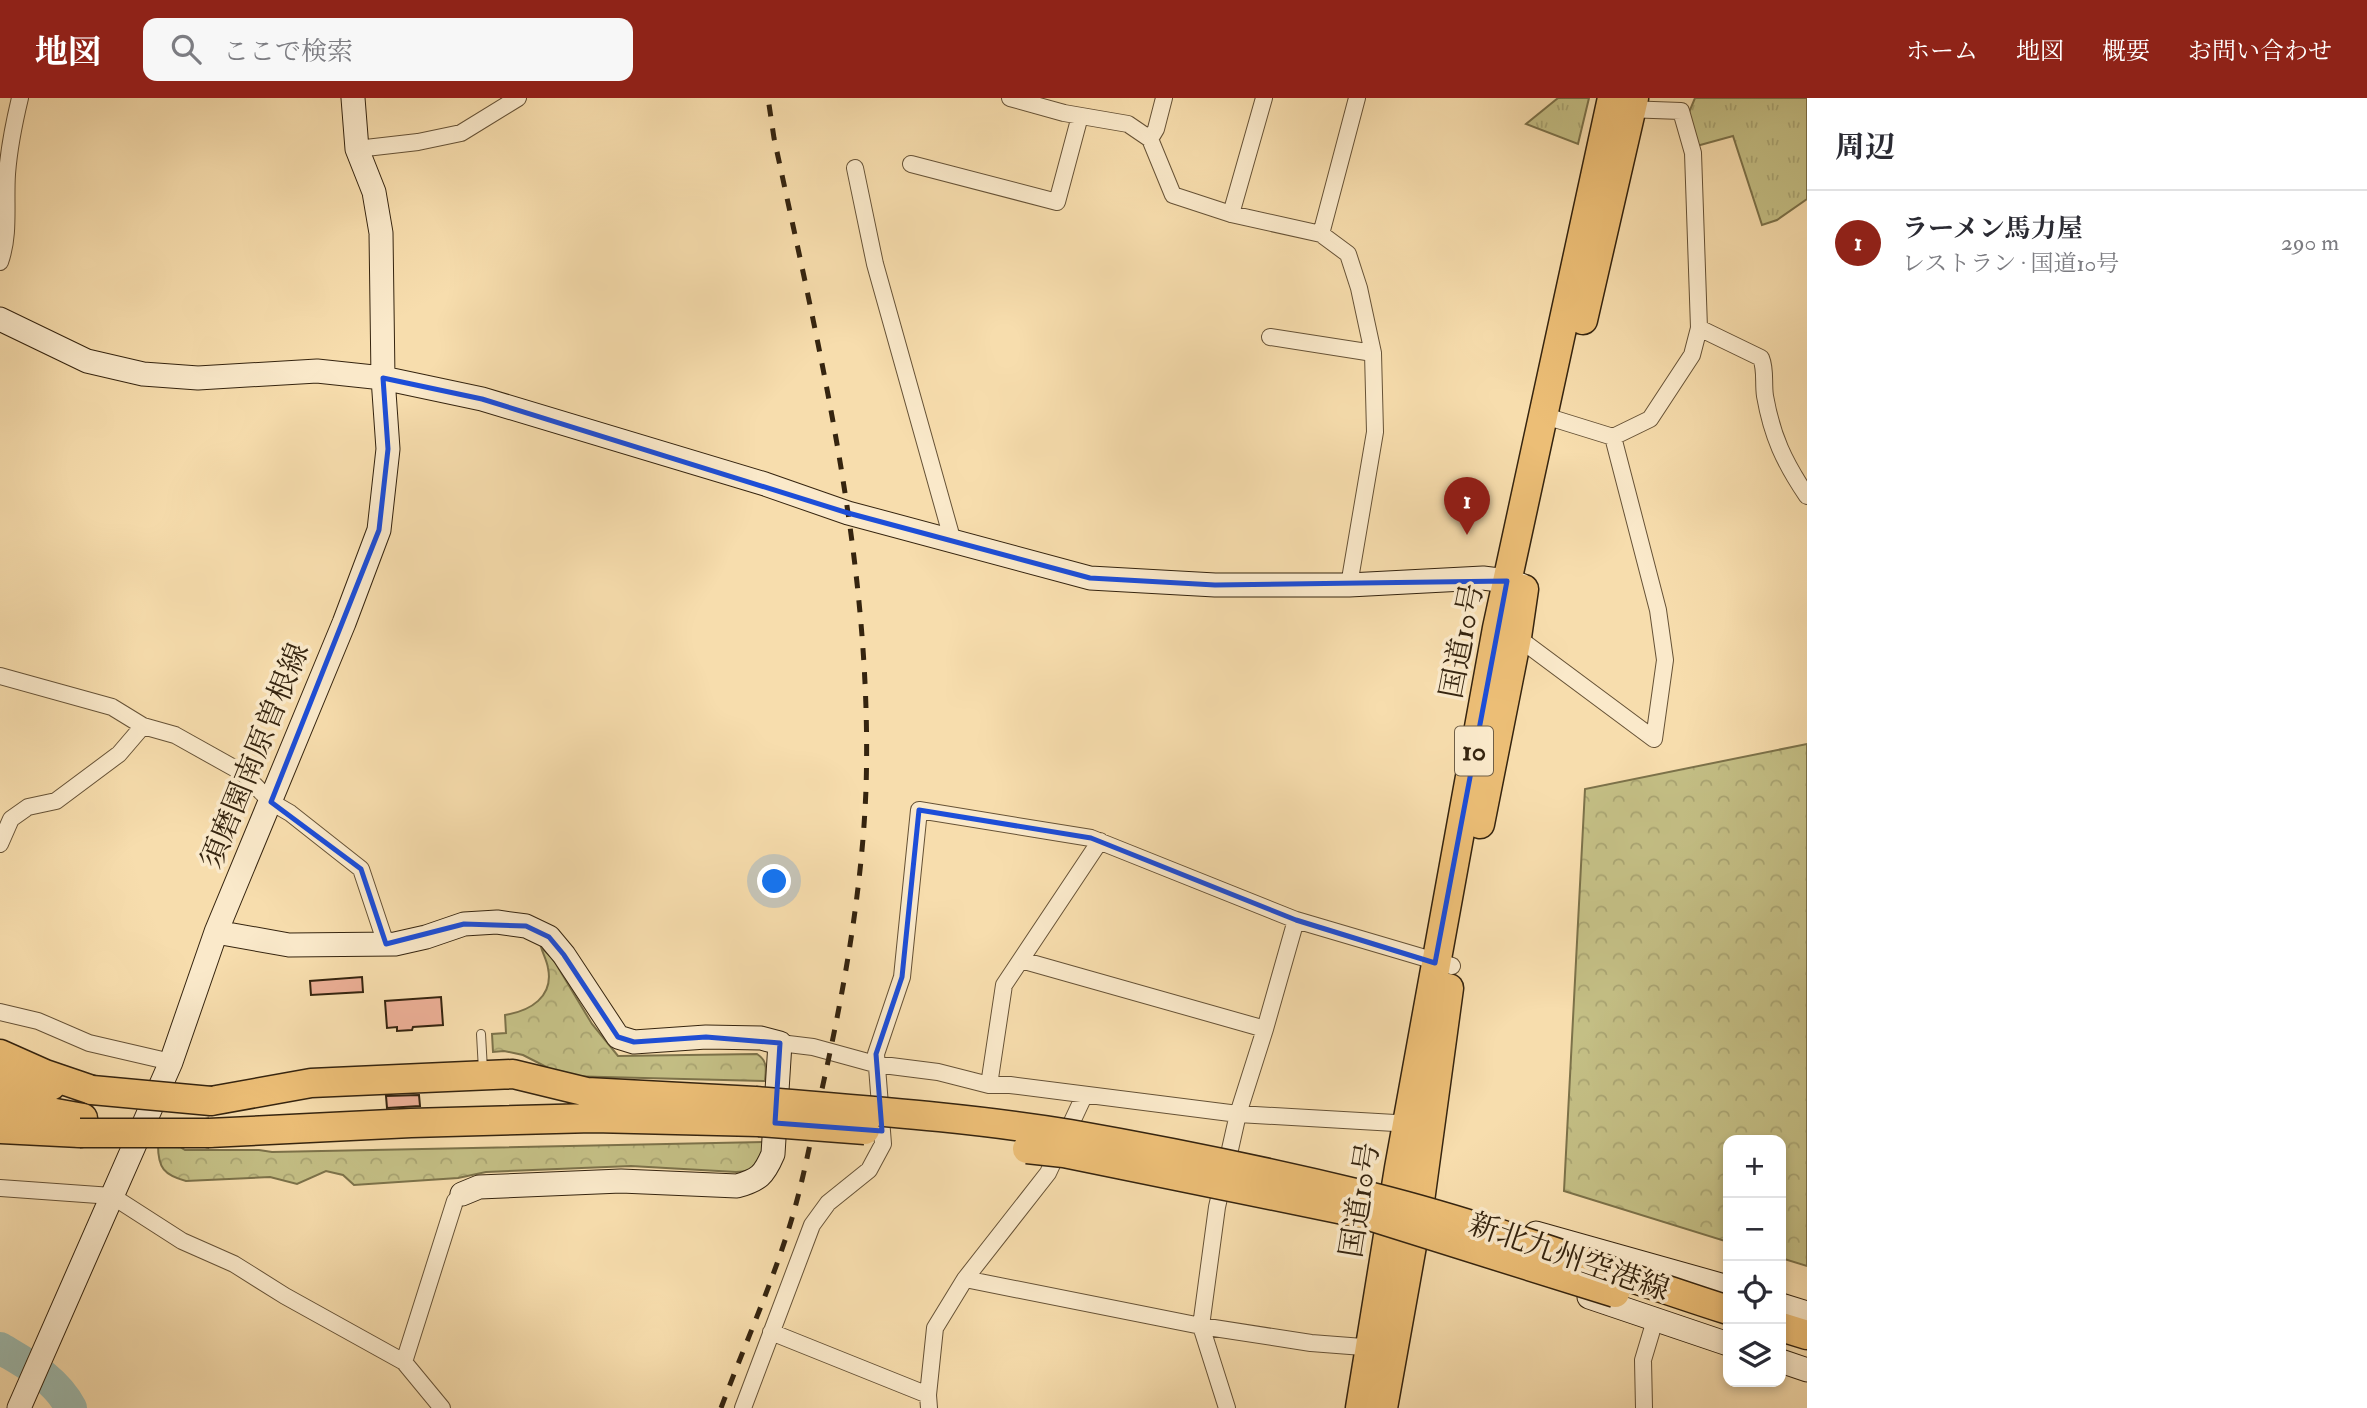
<!DOCTYPE html>
<html lang="ja">
<meta charset="utf-8">
<style>
:root{--surface:#fff;--page:#f7f7f7;--text:#2b2b33;--muted:#7c7c81;--line:#e1e1e2;--accent:#8f2418}
body{margin:0;font-family:"IM FELL Double Pica","Noto Serif JP",serif;background:var(--page);color:var(--text)}
.controls{position:absolute;right:21px;bottom:21px;display:grid;overflow:hidden;border-radius:14px;box-shadow:0 4px 10px #0003}
.controls button{width:63px;height:63px;display:grid;place-items:center;padding:0;border:0;border-bottom:2px solid var(--line);background:var(--surface);color:var(--text);font:35px sans-serif}
.you{position:absolute;left:775px;top:784px;width:24px;height:24px;margin:-18px;border:5px solid #fff;border-radius:50%;background:#1a73e8;box-shadow:0 0 0 10px #1a73e833}
.badge{display:grid;place-items:center;width:46px;height:46px;border-radius:50%;background:var(--accent);color:#fff;font-size:23px;font-weight:700}
.pin{position:absolute;translate:-50% -58px;filter:drop-shadow(0 2px 4px #0008)}
.pin::after{content:'';position:absolute;top:37px;width:24px;height:21px;background:inherit;clip-path:polygon(0 0,100% 0,50% 100%)}
.list{margin:0;padding:0;list-style:none}
h2{display:flex;justify-content:space-between;align-items:center;height:91px;margin:0;padding:0 28px;font-size:30px}
h2 small{font-size:23px;font-weight:400;color:var(--muted)}
.list li{display:grid;grid-template-columns:46px 1fr auto;gap:21px;align-items:center;box-sizing:border-box;height:105px;padding:0 28px;border-top:2px solid var(--line)}
.list b{display:block;font-size:26px;white-space:nowrap}
.list p{margin:0;font-size:23px;white-space:nowrap;color:var(--muted)}
.list em{font-size:23px;font-style:normal;color:var(--muted)}
.icon{flex:none;width:38px;height:38px;fill:none;stroke:currentColor;stroke-width:2;stroke-linecap:round;stroke-linejoin:round}
.map{position:relative;flex:none;width:1807px;height:1310px;overflow:hidden}
header{display:flex;align-items:center;gap:42px;box-sizing:border-box;height:98px;padding:0 35px;background:var(--accent);color:#fff}
header strong{font-size:33px}
nav{display:flex;gap:38px;margin-inline-start:auto;font-size:24px}
.search{width:490px;height:63px;background:var(--page);display:flex;align-items:center;gap:18px;box-sizing:border-box;padding:0 24px;border-radius:14px;color:var(--muted);font-size:26px}
main{display:flex}
aside{flex:1;background:var(--surface)}
.map>svg:first-child{display:block}
.grass{fill:url(#grass-tufts);stroke:#7c724a;stroke-width:2}
.forest{fill:url(#forest-crowns);stroke:#7c724a;stroke-width:2}
.lines{fill:none;stroke-linecap:round;stroke-linejoin:round}
.river{stroke:#9ebbaf;stroke-width:32}
.building{fill:#ecaf96;stroke:#35240f;stroke-width:2}
.lane-casing{stroke:#665236;stroke-width:10}
.street-casing{stroke:#665236;stroke-width:18}
.secondary-casing{stroke:#35240f;stroke-width:25}
.highway-casing{stroke:#35240f;stroke-width:31}
.lane{stroke:#fae9ca;stroke-width:8}
.street{stroke:#fae9ca;stroke-width:16}
.secondary{stroke:#fae9ca;stroke-width:23}
.highway{stroke:#ecbe76;stroke-width:28}
.rail{stroke:#35240f;stroke-width:5;stroke-dasharray:12 12;stroke-linecap:butt}
.highway-bridge-casing{stroke:#35240f;stroke-width:31;stroke-linecap:butt}
.highway-bridge{stroke:#ecbe76;stroke-width:28}
.marked{fill:none;stroke:#1d4ed8;stroke-width:5;stroke-linejoin:round}
.labels{text-anchor:middle;dominant-baseline:central;stroke-width:7;stroke-linejoin:round;paint-order:stroke}
.shield{fill:#fae9ca;stroke:#705f47;stroke-width:2}
.shield-label{font-size:28px;font-weight:bold;fill:#35240f}
.street-label{font-size:30px;fill:#35240f;stroke:#fae9ca}
</style>
<header>
<strong>地図</strong>
<div class="search"><svg class="icon" aria-label="search" viewBox="0 0 24 24"><circle cx="10" cy="10" r="6"/><path d="M15 15l6 6"/></svg>ここで検索</div>
<nav><a>ホーム</a><a>地図</a><a>概要</a><a>お問い合わせ</a></nav>
</header>
<main>
<div class="map">
<svg width="1807" height="1310" viewBox="0 0 1807 1310">
<defs>
<pattern id="grass-tufts" width="24" height="20" patternUnits="userSpaceOnUse" patternTransform="scale(1.75)"><rect width="24" height="20" fill="#c4bf85"/><path d="M3 7l-1-3M5 7V3M7 7l1-3M15 17l-1-3M17 17v-4M19 17l1-3" fill="none" stroke="#a9a472"/></pattern>
<pattern id="forest-crowns" width="20" height="18" patternUnits="userSpaceOnUse" patternTransform="scale(1.75)"><rect width="20" height="18" fill="#c4bf85"/><path d="M2 6a3 3 0 1 1 6 0M12 15a3 3 0 1 1 6 0" fill="none" stroke="#a9a472"/></pattern>
</defs>
<rect width="100%" height="100%" fill="#f7ddad"/>
<filter id="stains"><feTurbulence type="fractalNoise" baseFrequency=".00286" numOctaves="4"/><feColorMatrix values="0 0 0 0 .2 0 0 0 0 .09 0 0 0 0 .02 0 0 0 .5 -.17"/></filter>
<radialGradient id="worn" r=".72"><stop offset=".6" stop-color="#630" stop-opacity="0"/><stop offset="1" stop-color="#630" stop-opacity=".3"/></radialGradient>
<path class="grass" d="M 1558,0 L 1589,0 L 1578,46 L 1526,26 Z
M 1695,0 L 1807,0 L 1807,101 L 1777,122 L 1762,127 L 1733,38 L 1693,49 L 1687,19 Z"/>
<path class="forest" d="M 1807,646 L 1807,1168 L 1781,1160 L 1781,1042 L 1728,1042 L 1728,1144 L 1564,1093 L 1585,691 Z
M 541,849 L 553,861 L 592,926 L 618,958 L 757,956 C 768,963 766,971 765,983 L 564,978 L 523,957 L 504,953 L 493,954 L 492,936 L 506,935 L 505,917 C 530,913 554,899 548,870 C 547,863 543,856 541,849 Z
M 765,1044 L 758,1068 L 749,1073 L 736,1074 L 631,1068 L 486,1074 L 458,1080 L 354,1087 L 343,1077 L 326,1073 L 297,1086 L 270,1079 L 186,1083 C 164,1077 158,1070 158,1047 L 177,1047 L 185,1052 L 259,1052 L 272,1054 Z"/>
<g class="lines">
<path class="river" d="M 0,1250 C 28,1267 55,1280 71,1310"/>
</g>
<path class="building" d="M 362,879 L 363,894 L 311,897 L 310,883 Z
M 441,899 L 443,927 L 413,929 L 412,932 L 397,933 L 397,929 L 387,930 L 385,903 Z
M 419,997 L 420,1008 L 387,1010 L 386,998 Z"/>
<g class="lines">
<defs>
<path id="lane" d="M 481,936 L 483,972"/>
<path id="street" d="M 1010,0 L 1064,15 L 1128,26 L 1150,41 L 1173,97 L 1231,116 L 1321,136 L 1348,156 L 1359,190 L 1373,255 L 1375,334 L 1349,487
M 1150,41 L 1156,31 L 1164,0
M 357,51 L 418,44 L 461,35 L 518,0
M 911,66 L 1057,104 L 1080,18
M 855,70 L 875,166 L 953,444
M 1231,116 L 1264,0
M 1321,136 L 1357,0
M 0,164 C 10,136 5,106 7,76 C 9,50 14,25 20,0
M 1699,230 L 1761,260 C 1766,272 1763,285 1765,298 C 1772,338 1784,364 1807,398
M 1270,239 L 1373,255
M 1542,317 L 1613,339 L 1650,321 L 1692,257 L 1699,230 L 1693,55 L 1681,13 L 1626,11
M 1517,539 L 1654,641 L 1665,562 L 1658,512 L 1613,339
M 0,578 L 112,609 L 143,628 L 175,637 L 243,675 L 271,704 L 290,715 L 361,771 L 386,846
M 0,746 L 11,721 L 28,709 L 56,703 L 119,656 L 143,628
M 1021,862 L 1265,931
M 0,914 L 38,923 L 89,945 L 171,964
M 780,945 L 813,949 L 875,966 L 938,974 L 989,987 L 1010,987 L 1238,1016 L 1395,1025 L 1407,1021
M 989,987 L 1004,887 L 1100,743
M 0,1090 L 112,1098 L 182,1143 L 234,1166 L 285,1198 L 404,1264 L 442,1310
M 965,1181 L 1201,1228 L 1311,1245 L 1376,1250
M 771,1234 L 928,1297
M 404,1264 L 455,1103 L 462,1096
M 743,1310 L 812,1127 L 828,1105 L 869,1072 L 883,1046 L 876,956 L 902,879 L 919,712 L 1091,740 L 1296,822 L 1452,868
M 929,1310 L 928,1297 L 935,1230 L 965,1181 L 1048,1075 L 1084,998
M 1227,1310 L 1201,1228 L 1217,1109 L 1238,1016 L 1265,931 L 1296,822
M 1644,1310 L 1643,1262 L 1655,1222"/>
<path id="secondary" d="M 0,221 L 87,263 L 143,276 L 198,280 L 317,273 L 383,280 L 482,301 L 765,386 L 848,415 L 1090,480 L 1215,487 L 1349,487 L 1483,480 L 1507,483 L 1521,487
M 216,834 L 289,847 L 395,846 L 426,839 L 464,826 L 497,824 L 526,828 L 549,839 L 564,857 L 618,939 L 634,944 L 706,939 L 761,940 L 780,945 L 773,1056 C 764,1077 759,1082 737,1088 L 621,1083 L 479,1089 L 462,1096
M 1536,1135 L 1728,1189
M 1589,1199 L 1728,1246
M 1781,1207 L 1807,1215
M 1781,1263 L 1807,1272
M 19,1310 L 171,964 L 216,834 L 344,525 L 379,432 L 388,351 L 383,280 L 381,135 L 374,94 L 357,51 L 353,0"/>
<path id="highway" d="M 1583,222 L 1634,0
M 1480,726 L 1517,539 L 1524,491
M 0,956 L 45,976 L 92,992
M 0,982 L 51,988
M 211,1003 L 311,985 L 513,976 L 587,994 L 755,1003
M 0,1005 L 83,1020
M 0,1031 L 80,1035
M 209,1035 L 411,1025 L 593,1020 L 759,1024
M 1781,1229 L 1807,1237
M 1360,1310 L 1399,1070 L 1497,530 L 1612,0
M 1383,1310 L 1420,1103 L 1449,890"/>
</defs>
<use href="#lane" class="lane-casing"/>
<use href="#street" class="street-casing"/>
<use href="#secondary" class="secondary-casing"/>
<use href="#highway" class="highway-casing"/>
<use href="#lane" class="lane"/>
<use href="#street" class="street"/>
<use href="#secondary" class="secondary"/>
<use href="#highway" class="highway"/>
<path class="rail" d="M 721,1310 C 743,1251 769,1193 788,1133 C 802,1090 810,1044 820,1000 C 843,898 862,795 866,691 C 873,470 820,254 774,40 L 768,0"/>
<defs>
<path id="highway-bridge" d="M 92,992 L 211,1003
M 755,1003 C 860,1012 966,1019 1070,1036 C 1167,1053 1265,1073 1360,1096 C 1485,1126 1606,1173 1728,1212
M 759,1024 L 865,1032
M 80,1035 L 209,1035
M 1027,1051 L 1064,1055 L 1363,1116 L 1615,1195"/>
</defs>
<use href="#highway-bridge" class="highway-bridge-casing"/>
<use href="#highway-bridge" class="highway-bridge"/>
</g>
<path class="marked" d="M 383,280 L 482,301 L 848,415 L 1090,480 L 1215,487 L 1507,483 L 1435,865 L 1296,822 L 1091,740 L 919,712 L 902,879 L 876,956 L 882,1033 L 775,1025 L 780,945 L 706,939 L 634,944 L 618,939 L 564,857 L 549,839 L 526,828 L 464,826 L 386,846 L 361,771 L 271,704 L 379,432 L 388,351 Z"/>
<g class="labels">
<rect class="shield" x="1455" y="628.5" width="38" height="49" rx="5"/>
<g class="shield-label">
<text x="1474" y="653">10</text>
</g>
<g class="street-label">
<text transform="translate(1462 543) rotate(-79)">国道10号</text>
<text transform="translate(255 658) rotate(-68)">須磨園南原曽根線</text>
<text transform="translate(1360 1102) rotate(-81)">国道10号</text>
<text transform="translate(1569 1159) rotate(19)">新北九州空港線</text>
</g>
</g>
<rect width="100%" height="100%" filter="url(#stains)"/>
<rect width="100%" height="100%" fill="url(#worn)"/>
</svg>
<div class="controls">
<button>+</button>
<button>−</button>
<button><svg class="icon" aria-label="locate" viewBox="0 0 24 24"><circle cx="12" cy="12" r="6"/><path d="M12 2v4M12 18v4M2 12h4M18 12h4"/></svg></button>
<button><svg class="icon" aria-label="layers" viewBox="0 0 24 24"><path d="M12 4l9 5-9 5-9-5zM3 14l9 5 9-5"/></svg></button>
</div>
<div class="you"></div>
<div class="pin badge" style="left:1467px;top:437px">1</div>
</div>
<aside>
<h2>周辺<small></small></h2>
<ul class="list">
<li><span class="badge">1</span><div><b>ラーメン馬力屋</b><p>レストラン · 国道10号</p></div><em>290 m</em></li>
</ul>
</aside>
</main>
